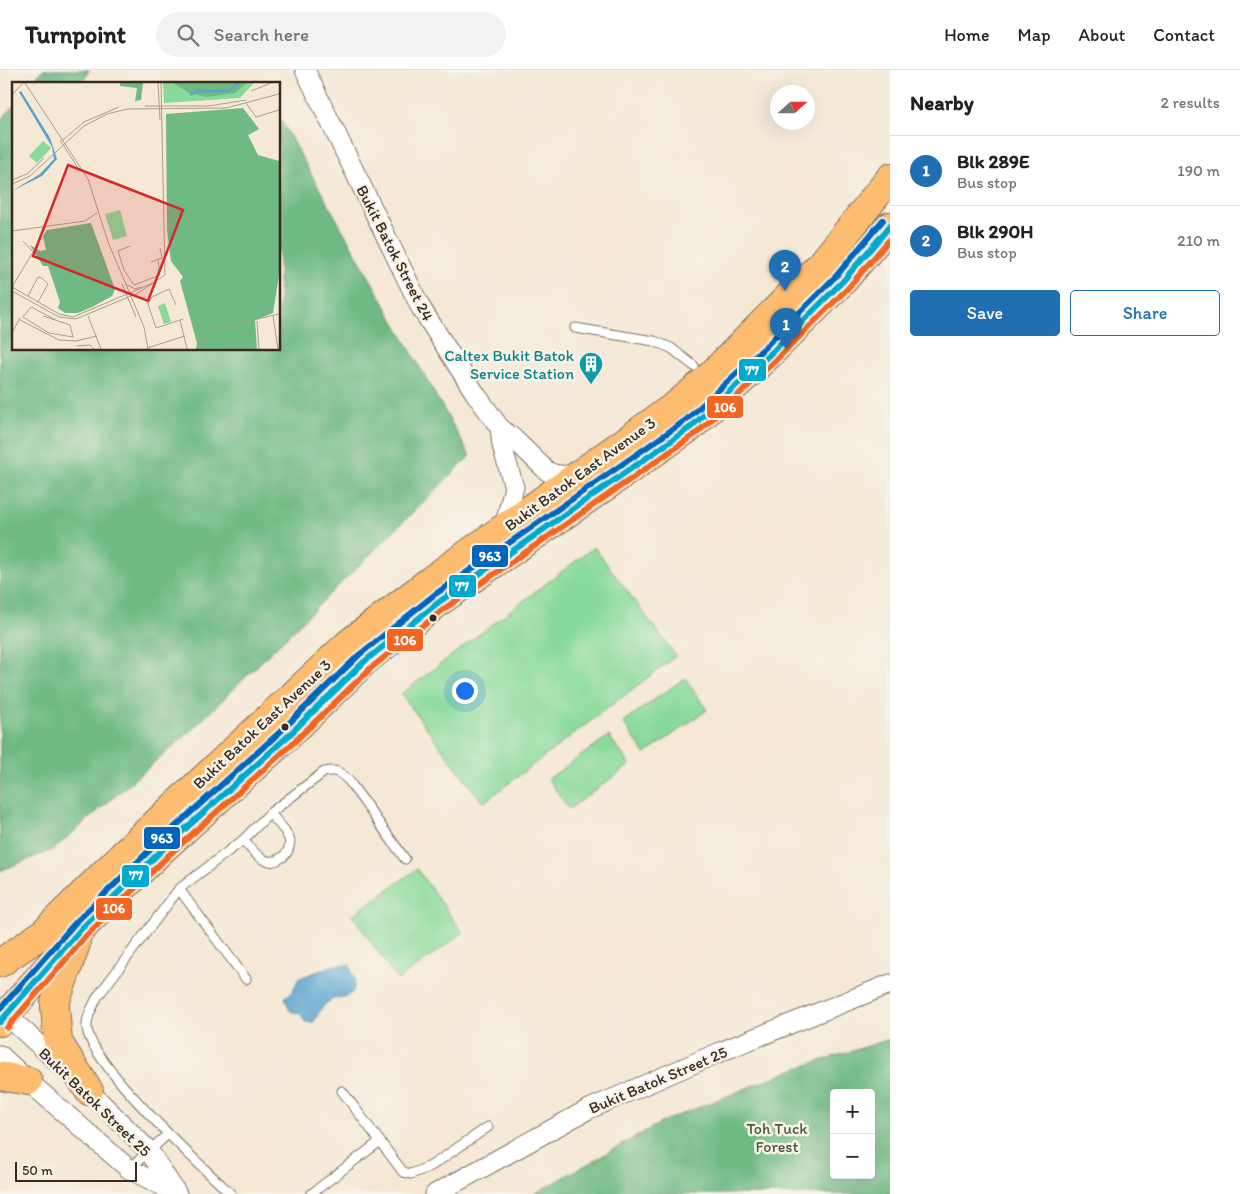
<!DOCTYPE html>
<meta charset="utf-8">
<style>
:root{--surface:#fff;--page:#f2f2f2;--text:#222;--muted:#767676;--line:#e0e0e0;--accent:#1f6fb2}
body{margin:0;font-family:Itim,sans-serif;background:var(--page);color:var(--text)}
.controls{position:absolute;right:15px;bottom:15px;display:grid;overflow:hidden;border-radius:5px;box-shadow:0 5px 20px #0002}
.controls button{width:45px;height:45px;display:grid;place-items:center;padding:0;border:0;border-bottom:1px solid var(--line);background:var(--surface);color:var(--text);font:25px sans-serif}
.compass{position:absolute;left:770px;top:15px;width:45px;height:45px;border-radius:50%;background:var(--surface);box-shadow:0 5px 20px #0002;rotate:69deg}
.scale{position:absolute;left:15px;bottom:12px;width:122px;box-sizing:border-box;padding-left:5px;border:2px solid #3b2a1e;border-top:0;font-size:14px;line-height:18px;white-space:nowrap;color:#3b2a1e;-webkit-text-stroke:4px #f7f3e8;paint-order:stroke}
.you{position:absolute;left:464px;top:620px;width:18px;height:18px;margin:-12px;border:4px solid #fff;border-radius:50%;background:#1a73e8;box-shadow:0 0 0 8px #1a73e833}
.badge{display:grid;place-items:center;width:32px;height:32px;border-radius:50%;background:var(--accent);color:#fff;font-size:16px;font-weight:700}
.pin{position:absolute;translate:-50% -41px;filter:drop-shadow(0 1px 2px #0008)}
.pin::after{content:'';position:absolute;top:26px;width:18px;height:15px;background:inherit;clip-path:polygon(0 0,100% 0,50% 100%)}
.list{margin:0;padding:0;list-style:none}
h2{display:flex;justify-content:space-between;align-items:center;height:65px;margin:0;padding:0 20px;font-size:21px}
h2 small{font-size:16px;font-weight:400;color:var(--muted)}
.list li{display:grid;grid-template-columns:32px 1fr auto;gap:15px;align-items:center;box-sizing:border-box;height:70px;padding:0 20px;border-top:1px solid var(--line)}
.list b{display:block;font-size:19px;white-space:nowrap}
.list p{margin:0;font-size:16px;white-space:nowrap;color:var(--muted)}
.list em{font-size:16px;font-style:normal;color:var(--muted)}
.actions{display:flex;gap:10px;padding:15px 20px}
.actions a{flex:1;padding:11px 0;border:1px solid var(--accent);border-radius:5px;text-align:center;font-size:18px;color:var(--accent)}
.actions .main{background:var(--accent);color:#fff}
.icon{flex:none;width:28px;height:28px;fill:none;stroke:currentColor;stroke-width:2;stroke-linecap:round;stroke-linejoin:round}
.map{position:relative;flex:none;width:890px;height:1124px;overflow:hidden}
header{display:flex;align-items:center;gap:30px;box-sizing:border-box;height:70px;padding:0 25px;background:var(--surface);border-bottom:1px solid var(--line)}
header strong{font-size:24px}
nav{display:flex;gap:28px;margin-inline-start:auto;font-size:18px}
.search{width:350px;height:45px;background:var(--page);display:flex;align-items:center;gap:12px;box-sizing:border-box;padding:0 18px;border-radius:28px;color:var(--muted);font-size:19px}
main{display:flex}
aside{flex:1;background:var(--surface)}
.map>svg:first-child{display:block}
.green{fill:#89da9a;stroke:#62825c}
.forest{fill:#6eba82;stroke:#547250;fill-rule:evenodd}
.water{fill:#56a3cf;stroke:#486676}
.lines{fill:none;stroke-linecap:round;stroke-linejoin:round}
.lane-casing{stroke:#7c6c5e;stroke-width:11}
.street-casing{stroke:#7c6c5e;stroke-width:21}
.primary-casing{stroke:#7c6c5e;stroke-width:30}
.lane{stroke:#fff;stroke-width:9}
.street{stroke:#fff;stroke-width:19}
.primary{stroke:#fcbd6f;stroke-width:28}
.bus-1-casing{stroke:#f7f3e8;stroke-width:10}
.bus-2-casing{stroke:#f7f3e8;stroke-width:10}
.bus-3-casing{stroke:#f7f3e8;stroke-width:10}
.bus-1{stroke:#00a9ce;stroke-width:6}
.bus-2{stroke:#f26522;stroke-width:6}
.bus-3{stroke:#0065bd;stroke-width:6}
.bus-dot{fill:#3b2a1e;stroke:#f7f3e8;stroke-width:2}
.labels{text-anchor:middle;dominant-baseline:central;stroke-width:5;stroke-linejoin:round;paint-order:stroke}
.street-label{font-size:16px;fill:#3b2a1e;stroke:#f7f3e8}
.culture-label{font-size:16px;fill:#0d838f;stroke:#f7f3e8;text-anchor:end}
.park-label{font-size:16px;fill:#4e563d;stroke:#f7f3e8}
.inset-river{fill:none;stroke:#56a3cf;stroke-width:2.5}
.inset-road{fill:none;stroke:#ab9c8c;stroke-width:1}
.view{fill:#d62828;fill-opacity:0.15;stroke:#d62828;stroke-width:2.5}
.inset-edge{fill:none;stroke:#3b2a1e;stroke-width:2.5}
.line-badge{stroke:#f7f3e8;stroke-width:2}
.badge-label{font-size:14px;text-anchor:middle;font-weight:bold;fill:#fff}
</style>
<header>
<strong>Turnpoint</strong>
<div class="search"><svg class="icon" aria-label="search" viewBox="0 0 24 24"><circle cx="10" cy="10" r="6"/><path d="M15 15l6 6"/></svg>Search here</div>
<nav><a>Home</a><a>Map</a><a>About</a><a>Contact</a></nav>
</header>
<main>
<div class="map">
<svg width="890" height="1124" viewBox="0 0 890 1124">
<rect width="100%" height="100%" fill="#f7f3e8"/>
<filter id="ink" filterUnits="userSpaceOnUse"><feTurbulence type="fractalNoise" baseFrequency=".02" numOctaves="2"/><feDisplacementMap in="SourceGraphic" scale="10" xChannelSelector="R" yChannelSelector="G"/><feConvolveMatrix kernelMatrix="1 2 1 2 8 2 1 2 1" color-interpolation-filters="sRGB"/></filter>
<filter id="wash" filterUnits="userSpaceOnUse"><feTurbulence type="fractalNoise" baseFrequency=".0096" numOctaves="4" result="noise"/><feDisplacementMap in="SourceGraphic" scale="20" xChannelSelector="R" yChannelSelector="G"/><feGaussianBlur stdDeviation="1.12" result="paint"/><feColorMatrix in="noise" values="0 0 0 0 0 0 0 0 0 0 0 0 0 0 0 0 0 1.4 0 .05"/><feComposite in="paint" operator="in"/></filter>
<g filter="url(#wash)">
<rect width="100%" height="100%" fill="#f5e8d5"/>
<path class="green" d="M 594,477 L 676,586 L 483,733 L 401,624 Z
M 685,608 L 707,640 L 645,684 L 623,652 Z
M 609,666 L 630,695 L 569,739 L 548,709 Z
M 417,799 L 463,863 L 398,910 L 352,845 Z"/>
<path class="forest" d="M 42,0 L 89,0 L 82,14 L 31,14 Z
M 14,35 L 14,279 L 279,279 L 279,47 L 470,386 L 195,657 L 54,779 L 0,801 L 0,52 Z
M 890,969 L 890,1124 L 534,1124 L 664,1051 L 797,998 ZM 834,1023 L 871,1023 L 871,1105 L 834,1105 Z"/>
<path class="water" d="M 335,895 L 350,895 L 355,910 L 353,922 C 347,926 344,927 338,928 C 324,930 319,943 313,953 L 305,952 L 301,944 L 290,941 L 285,927 L 292,922 L 299,908 Z"/>
</g>
<g filter="url(#ink)">
<g class="lines">
<defs>
<path id="lane" d="M 575,258 L 654,271 L 671,278 L 694,296
M 243,770 C 253,781 265,799 281,788 C 288,784 289,779 290,771 L 285,761 L 270,743
M 179,819 L 246,909
M 342,1021 L 403,1102 L 411,1104 L 431,1096 L 488,1057
M 129,1099 L 168,1064
M 231,1124 C 201,1096 90,994 87,958 C 86,947 93,936 98,926 L 179,819 L 243,770 L 270,743 L 324,702 C 336,699 340,702 349,711 L 405,789
M 311,1124 L 379,1072"/>
<path id="street" d="M 305,0 L 421,238 L 475,323 L 500,358 L 513,368 L 547,401 C 557,407 568,406 579,403
M 500,358 L 502,376 L 514,417 L 504,458
M 0,939 L 89,1021 L 149,1081 L 177,1124
M 0,985 L 28,1011 L 129,1099 L 174,1122
M 435,1124 L 587,1040 L 720,982 L 890,914"/>
<path id="primary" d="M 76,874 L 55,933 L 55,937 L 58,972 L 89,1021
M 0,893 L 42,864 L 140,768 L 349,573 L 431,510 L 676,335 L 706,310 L 823,192 L 890,108
M 0,952 L 81,859 L 163,779 L 286,668 L 365,591 L 439,532 L 691,357 L 769,285 L 843,211 L 890,156
M 0,1006 L 28,1011"/>
</defs>
<use href="#lane" class="lane-casing"/>
<use href="#street" class="street-casing"/>
<use href="#primary" class="primary-casing"/>
<use href="#lane" class="lane"/>
<use href="#street" class="street"/>
<use href="#primary" class="primary"/>
<defs>
<path id="bus-1" d="M 0,952 L 81,859 L 163,779 L 286,668 L 365,591 L 439,532 L 691,357 L 769,285 L 843,211 L 890,156"/>
<path id="bus-2" d="M 7,958 L 87,865 L 169,785 L 292,674 L 371,598 L 444,539 L 697,363 L 775,291 L 849,217 L 890,169"/>
<path id="bus-3" d="M 0,939 L 75,853 L 157,773 L 280,662 L 359,585 L 434,525 L 686,350 L 763,279 L 837,205 L 883,150"/>
</defs>
<use href="#bus-1" class="bus-1-casing"/>
<use href="#bus-2" class="bus-2-casing"/>
<use href="#bus-3" class="bus-3-casing"/>
<use href="#bus-1" class="bus-1"/>
<use href="#bus-2" class="bus-2"/>
<use href="#bus-3" class="bus-3"/>
</g>
</g>
<defs>
<symbol id="building-pin" viewBox="-11 -11 22 30"><path d="M0 17L-7.5 6A9.5 9.5 0 1 1 7.5 6Z" fill="#0f9aa8" stroke="#f7f3e8"/><path d="M-4-6H4V6H1V3H-1V6H-4ZM-2.5-4.3h1.7v1.8h-1.7ZM.8-4.3h1.7v1.8H.8ZM-2.5-1h1.7V.8h-1.7ZM.8-1h1.7V.8H.8Z" fill="#fff"/></symbol>
</defs>
<g fill-rule="evenodd">
<use href="#building-pin" x="577" y="280" width="28" height="38"/>
</g>
<g class="bus-dot">
<circle cx="433" cy="548" r="4.5"/>
<circle cx="285" cy="657" r="4.5"/>
</g>
<g class="labels">
<g class="street-label">
<text transform="translate(395 183) rotate(63)">Bukit Batok Street 24</text>
<text transform="translate(580 404) rotate(-36)">Bukit Batok East Avenue 3</text>
<text transform="translate(262 654) rotate(-43)">Bukit Batok East Avenue 3</text>
<text transform="translate(658 1010) rotate(-23)">Bukit Batok Street 25</text>
<text transform="translate(95 1032) rotate(44)">Bukit Batok Street 25</text>
</g>
<g class="culture-label">
<text x="574" y="285">Caltex Bukit Batok<tspan x="574" dy="18">Service Station</tspan></text>
</g>
<g class="park-label">
<text x="777" y="1058">Toh Tuck<tspan x="777" dy="18">Forest</tspan></text>
</g>
</g>
<g transform="translate(12 12)">
<rect width="268" height="268" fill="#f5e8d5"/>
<path d="M 151,1 L 242,1 L 228,16 L 152,21 ZM 31,59 L 39,66 L 25,81 L 17,74 ZM 108,128 L 115,154 L 101,158 L 93,132 ZM 153,221 L 159,240 L 152,242 L 146,224 Z" fill="#89da9a"/>
<path d="M 108,1 L 131,1 L 129,18 L 123,19 L 125,6 L 108,4 ZM 161,1 L 235,1 L 223,11 L 195,15 L 177,11 ZM 231,26 L 247,47 L 236,53 L 246,73 L 267,79 L 267,193 L 261,231 L 243,238 L 245,267 L 184,267 L 185,261 L 168,199 L 171,195 L 159,179 L 155,148 L 154,32 ZM 79,141 L 103,207 L 100,214 L 80,225 L 66,231 L 53,231 L 46,226 L 48,220 L 36,184 L 31,184 L 18,163 L 28,169 L 34,168 L 31,154 L 35,148 Z" fill="#6eba82"/>
<path d="M 9,9 L 38,56 L 45,77 L 30,94 L 0,109 L 28,92 L 42,77 L 40,65 L 7,10 Z" fill="#56a3cf"/>
<path class="inset-river" d="M 178,13 L 186,9 L 216,9 L 227,1"/>
<path class="inset-road" d="M 13,1 L 76,97 L 96,160 L 132,245 L 136,267M 146,1 L 148,38M 239,9 L 259,1M 0,13 L 11,1M 234,21 L 244,35 L 267,28M 133,24 L 197,24 L 234,18M 48,58 L 66,86M 51,58 L 72,40 L 107,25M 0,98 L 15,92 L 32,76M 0,102 L 18,94 L 72,44 L 95,32 L 115,27 L 214,26 L 267,12M 0,149 L 73,139 L 85,131M 118,164 L 106,169 L 112,188 L 122,203 L 148,193 L 146,178M 139,180 L 150,176 L 148,166M 110,202 L 124,235M 114,202 L 123,207 L 129,205M 0,205 L 47,232 L 61,235 L 141,201M 0,205 L 21,170 L 11,159M 0,209 L 47,235 L 64,237 L 126,211 L 153,193 L 149,1M 16,214 L 26,195 L 30,196 L 36,202 L 26,220M 164,223 L 157,207 L 140,215 L 136,222 L 144,246 L 171,237M 31,234 L 58,243 L 61,255 L 37,251 L 11,235 L 19,225 L 44,238M 76,234 L 89,267M 261,234 L 266,267M 8,238 L 47,258 L 64,259 L 85,254M 168,238 L 175,267M 245,239 L 247,267M 0,251 L 8,236M 65,264 L 78,263 L 82,267M 135,266 L 173,254M 188,267 L 202,247 L 267,232"/>
<path class="view" d="M 56,83 L 171,128 L 136,219 L 21,174 Z"/>
<rect width="268" height="268" class="inset-edge"/>
</g>
<g class="line-badge">
<rect x="738" y="288" width="29" height="24" rx="5" fill="#00a9ce"/>
<rect x="706" y="325" width="38" height="24" rx="5" fill="#f26522"/>
<rect x="471" y="474" width="38" height="24" rx="5" fill="#0065bd"/>
<rect x="448" y="504" width="29" height="24" rx="5" fill="#00a9ce"/>
<rect x="386" y="558" width="38" height="24" rx="5" fill="#f26522"/>
<rect x="143" y="756" width="38" height="24" rx="5" fill="#0065bd"/>
<rect x="121" y="794" width="29" height="24" rx="5" fill="#00a9ce"/>
<rect x="95" y="827" width="38" height="24" rx="5" fill="#f26522"/>
</g>
<g class="badge-label">
<text x="752" y="305">77</text>
<text x="725" y="342">106</text>
<text x="490" y="491">963</text>
<text x="462" y="521">77</text>
<text x="405" y="575">106</text>
<text x="162" y="773">963</text>
<text x="136" y="810">77</text>
<text x="114" y="843">106</text>
</g>
</svg>
<div class="controls">
<button>+</button>
<button>−</button>
</div>
<svg class="compass" viewBox="-18 -18 36 36"><path d="M0-13l5 13h-10z" fill="#e53935"/><path d="M0 13l5-13h-10z" fill="#767676"/></svg>
<div class="scale">50 m</div>
<div class="you"></div>
<div class="pin badge" style="left:786px;top:279px">1</div>
<div class="pin badge" style="left:785px;top:221px">2</div>
</div>
<aside>
<h2>Nearby<small>2 results</small></h2>
<ul class="list">
<li><span class="badge">1</span><div><b>Blk 289E</b><p>Bus stop</p></div><em>190 m</em></li>
<li><span class="badge">2</span><div><b>Blk 290H</b><p>Bus stop</p></div><em>210 m</em></li>
</ul>
<div class="actions"><a class="main">Save</a><a>Share</a></div>
</aside>
</main>
